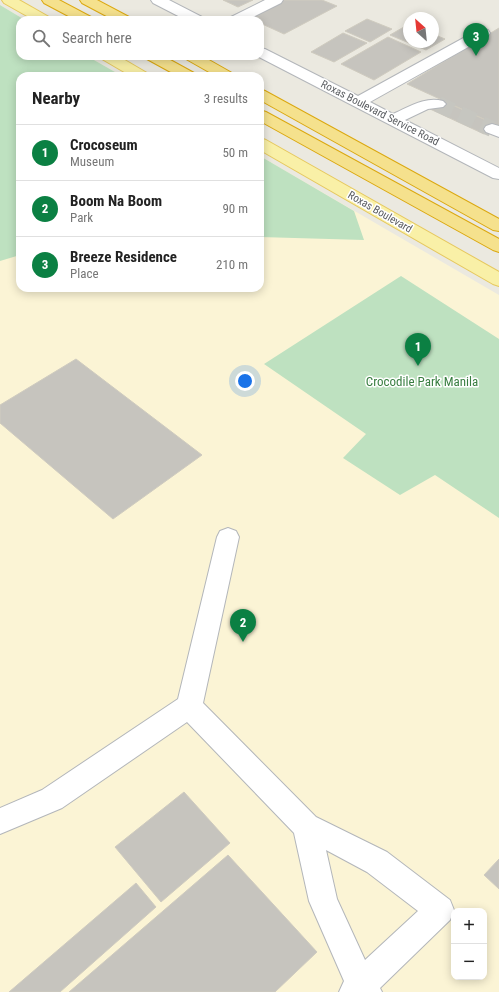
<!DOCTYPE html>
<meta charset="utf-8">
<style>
:root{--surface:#fff;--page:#f6f6f6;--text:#222;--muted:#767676;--line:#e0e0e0;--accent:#0b8043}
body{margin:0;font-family:"Roboto Condensed",sans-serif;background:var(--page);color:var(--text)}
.controls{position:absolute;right:12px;bottom:12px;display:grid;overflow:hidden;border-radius:8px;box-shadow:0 2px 10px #0003}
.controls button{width:36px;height:36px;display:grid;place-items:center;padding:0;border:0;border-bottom:1px solid var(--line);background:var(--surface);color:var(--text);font:20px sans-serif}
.compass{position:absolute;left:403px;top:12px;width:36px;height:36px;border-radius:50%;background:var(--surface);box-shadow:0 2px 10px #0003;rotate:333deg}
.you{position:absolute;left:245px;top:381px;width:14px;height:14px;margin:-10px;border:3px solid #fff;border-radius:50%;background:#1a73e8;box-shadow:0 0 0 6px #1a73e833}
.badge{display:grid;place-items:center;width:26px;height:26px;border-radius:50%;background:var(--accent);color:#fff;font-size:13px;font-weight:700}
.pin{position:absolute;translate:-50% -33px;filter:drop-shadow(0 1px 2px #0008)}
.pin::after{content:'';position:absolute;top:21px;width:14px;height:12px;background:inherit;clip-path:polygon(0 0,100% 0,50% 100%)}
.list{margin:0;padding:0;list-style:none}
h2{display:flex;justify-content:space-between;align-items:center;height:52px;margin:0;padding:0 16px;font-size:17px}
h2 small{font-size:13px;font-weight:400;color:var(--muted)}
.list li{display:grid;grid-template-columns:26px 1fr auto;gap:12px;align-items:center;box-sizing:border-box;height:56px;padding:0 16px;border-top:1px solid var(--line)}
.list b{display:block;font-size:15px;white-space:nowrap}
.list p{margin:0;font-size:13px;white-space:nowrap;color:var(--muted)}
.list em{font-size:13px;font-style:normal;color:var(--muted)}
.icon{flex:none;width:22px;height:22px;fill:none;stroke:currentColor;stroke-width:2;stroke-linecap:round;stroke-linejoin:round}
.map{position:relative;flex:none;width:499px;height:992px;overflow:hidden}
.search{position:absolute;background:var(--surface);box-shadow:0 2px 10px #0003;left:16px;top:16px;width:248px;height:44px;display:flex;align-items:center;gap:10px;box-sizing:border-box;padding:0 14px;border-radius:12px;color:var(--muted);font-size:15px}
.panel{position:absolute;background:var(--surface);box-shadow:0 2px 10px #0003;left:16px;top:72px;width:248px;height:220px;border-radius:12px}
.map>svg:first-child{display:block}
.commercial{fill:#fbf4d5;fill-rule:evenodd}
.green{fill:#bee1c0}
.building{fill:#c6c4be;stroke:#cfcbbf}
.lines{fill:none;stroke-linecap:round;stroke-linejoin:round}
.minor-tunnel{stroke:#c6c6c0;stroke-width:16;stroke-dasharray:16 8;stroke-linecap:butt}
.minor-casing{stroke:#b3b6ba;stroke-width:2}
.major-casing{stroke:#e6c85e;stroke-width:2}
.highway-casing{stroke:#dba810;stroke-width:2}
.minor{fill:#fff;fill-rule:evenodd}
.major{fill:#f9f0a7;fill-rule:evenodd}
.highway{fill:#f5e18d;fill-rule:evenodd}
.labels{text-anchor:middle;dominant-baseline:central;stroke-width:3;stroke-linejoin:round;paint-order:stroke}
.far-street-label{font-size:11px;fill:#595c60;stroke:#fff}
.park-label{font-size:13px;fill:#397e41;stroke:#fff}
</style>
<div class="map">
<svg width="499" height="992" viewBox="0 0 499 992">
<rect width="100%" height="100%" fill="#ebe9e0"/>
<path class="commercial" d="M 0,5 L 25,20 L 20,20 L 20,56 L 87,56 L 122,76 L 20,76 L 20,288 L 260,288 L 260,156 L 499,295 L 499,992 L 0,992 ZM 454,911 L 484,911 L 484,977 L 454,977 Z"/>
<path class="green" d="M 0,5 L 25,20 L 20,20 L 20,56 L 87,56 L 122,76 L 20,76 L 20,255 L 0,261 Z
M 260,156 L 354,211 L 364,240 L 260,237 Z
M 401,276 L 499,339 L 499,518 L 435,475 L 400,495 L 343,458 L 366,434 L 264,364 Z"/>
<path class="building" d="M 223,0 L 253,0 L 238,7 Z
M 284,0 L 322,0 L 337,6 L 284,34 L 260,23 L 260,20 L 253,20 L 248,18 Z
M 367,19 L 392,29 L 370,42 L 345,31 Z
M 409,24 L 409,42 L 433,42 L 433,34 L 445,39 L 426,50 L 390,35 Z
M 499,28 L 499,126 L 407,84 Z
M 343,33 L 367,43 L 334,62 L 311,52 Z
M 388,37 L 421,52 L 374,80 L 341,64 Z
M 443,101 L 497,125 L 484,134 L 430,109 Z
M 76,359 L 202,455 L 113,519 L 0,423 L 0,405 Z
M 184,792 L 230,843 L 161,902 L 115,847 Z
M 228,855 L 317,952 L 275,992 L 69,992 Z
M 499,859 L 499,889 L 484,875 Z
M 136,883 L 156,907 L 60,992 L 9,992 Z"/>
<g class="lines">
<path class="minor-tunnel" d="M 438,104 L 492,129"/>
<defs>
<path id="minor" d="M 151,0 L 169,0 L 202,17 L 204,20 L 186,20 L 153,3 Z
M 265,0 L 283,0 L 281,3 L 247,20 L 229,20 L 231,17 Z
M 483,29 L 488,30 L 490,33 L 488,36 L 370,102 L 393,114 C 409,107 425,96 443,101 L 446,104 L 443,107 L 428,109 L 405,120 L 499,168 L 499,179 L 493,178 L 257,56 L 260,56 L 260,48 L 265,49 L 358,96 L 478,30 Z
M 492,124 L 499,126 L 499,137 L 486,132 L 484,129 L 486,126 Z
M 228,528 L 236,531 L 239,537 L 203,703 L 316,817 L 387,852 L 450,900 L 454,910 L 450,920 L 380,988 L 382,992 L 339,992 L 344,981 L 309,901 L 294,833 L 187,722 L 62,808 L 0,834 L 0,808 L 42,790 L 178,699 L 217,537 L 220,531 ZM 326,850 L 367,872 L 418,911 L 365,960 L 337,899 Z"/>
<path id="major" d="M 2,0 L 19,0 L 49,17 L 51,20 L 34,20 L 4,3 Z
M 100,56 L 118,56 L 147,73 L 149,76 L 131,76 L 102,59 Z
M 260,138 L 266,140 L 499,272 L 499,286 L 493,284 L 260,150 Z"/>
<path id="highway" d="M 42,0 L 59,0 L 91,17 L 93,20 L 76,20 L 44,3 Z
M 80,0 L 97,0 L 129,17 L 131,20 L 114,20 L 82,3 Z
M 145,56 L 163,56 L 194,73 L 196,76 L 178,76 L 147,59 Z
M 184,56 L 202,56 L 232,73 L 234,76 L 216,76 L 186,59 Z
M 260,89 L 265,91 L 499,219 L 499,231 L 493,230 L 260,100 Z
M 260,110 L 266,112 L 499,239 L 499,252 L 493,250 L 260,121 Z"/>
</defs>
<use href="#minor" class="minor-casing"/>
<use href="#major" class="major-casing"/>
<use href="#highway" class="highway-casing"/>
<use href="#minor" class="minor"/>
<use href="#major" class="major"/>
<use href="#highway" class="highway"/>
</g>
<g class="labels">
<g class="far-street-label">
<text transform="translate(380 113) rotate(27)">Roxas Boulevard Service Road</text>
<text transform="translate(380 212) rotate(30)">Roxas Boulevard</text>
</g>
<g class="park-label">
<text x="422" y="381">Crocodile Park Manila</text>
</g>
</g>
</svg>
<div class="controls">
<button>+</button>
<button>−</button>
</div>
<svg class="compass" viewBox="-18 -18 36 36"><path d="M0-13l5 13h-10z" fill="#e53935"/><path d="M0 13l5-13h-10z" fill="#767676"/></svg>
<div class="you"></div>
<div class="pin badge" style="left:418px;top:366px">1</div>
<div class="pin badge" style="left:243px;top:642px">2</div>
<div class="pin badge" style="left:476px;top:56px">3</div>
<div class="search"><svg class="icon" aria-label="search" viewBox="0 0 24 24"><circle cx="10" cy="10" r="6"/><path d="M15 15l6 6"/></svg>Search here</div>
<section class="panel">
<h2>Nearby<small>3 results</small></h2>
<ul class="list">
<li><span class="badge">1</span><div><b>Crocoseum</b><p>Museum</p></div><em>50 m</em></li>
<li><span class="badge">2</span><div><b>Boom Na Boom</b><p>Park</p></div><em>90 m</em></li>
<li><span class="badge">3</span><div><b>Breeze Residence</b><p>Place</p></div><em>210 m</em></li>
</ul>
</section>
</div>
